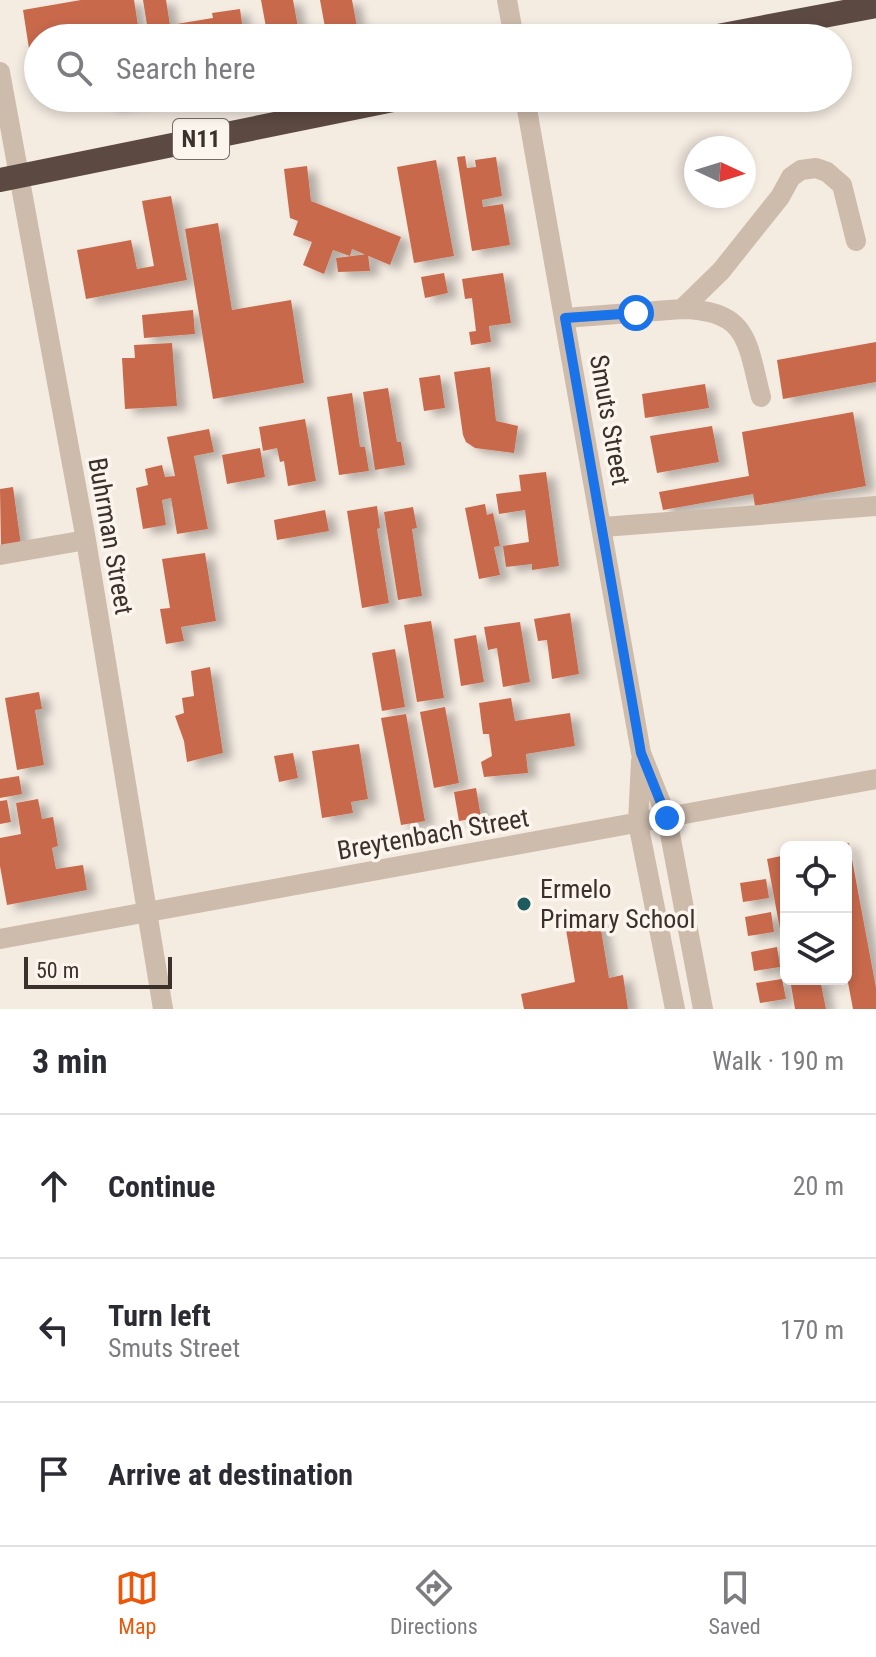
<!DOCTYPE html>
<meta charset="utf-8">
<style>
:root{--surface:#fff;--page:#f2f2f3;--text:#2b2b33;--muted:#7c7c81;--line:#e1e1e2;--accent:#ea580c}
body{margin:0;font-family:"Roboto Condensed",sans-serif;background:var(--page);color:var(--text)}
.controls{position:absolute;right:24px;bottom:24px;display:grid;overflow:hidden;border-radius:12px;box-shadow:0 4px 12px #0003}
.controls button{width:72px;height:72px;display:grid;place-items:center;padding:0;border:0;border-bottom:2px solid var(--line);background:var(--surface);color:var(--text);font:40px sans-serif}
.compass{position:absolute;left:684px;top:136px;width:72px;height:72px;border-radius:50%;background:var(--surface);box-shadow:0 4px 12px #0003;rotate:94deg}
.scale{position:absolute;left:24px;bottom:20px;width:148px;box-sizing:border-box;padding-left:8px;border:4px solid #3b302b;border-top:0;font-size:22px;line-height:28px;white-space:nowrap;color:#3b302b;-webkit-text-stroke:6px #fbf5ee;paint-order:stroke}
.stop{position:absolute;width:24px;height:24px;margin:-18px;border:6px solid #1a73e8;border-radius:50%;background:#fff}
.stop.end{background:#1a73e8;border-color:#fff;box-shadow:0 2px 8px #0008}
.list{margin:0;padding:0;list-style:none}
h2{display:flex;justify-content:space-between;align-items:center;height:104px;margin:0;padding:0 32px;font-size:34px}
h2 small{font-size:26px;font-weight:400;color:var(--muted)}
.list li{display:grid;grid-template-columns:52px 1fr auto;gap:24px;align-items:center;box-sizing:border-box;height:144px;padding:0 32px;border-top:2px solid var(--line)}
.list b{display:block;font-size:30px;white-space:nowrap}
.list p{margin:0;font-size:26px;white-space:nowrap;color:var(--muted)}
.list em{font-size:26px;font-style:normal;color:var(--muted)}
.icon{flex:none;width:44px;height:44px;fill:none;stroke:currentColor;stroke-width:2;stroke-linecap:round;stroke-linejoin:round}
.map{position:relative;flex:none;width:876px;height:1009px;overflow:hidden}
.search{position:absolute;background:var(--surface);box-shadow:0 4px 12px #0003;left:24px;right:24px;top:24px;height:88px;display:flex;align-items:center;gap:20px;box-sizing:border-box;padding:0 28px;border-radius:44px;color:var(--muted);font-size:30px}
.sheet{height:536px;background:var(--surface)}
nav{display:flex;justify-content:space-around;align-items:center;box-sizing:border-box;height:112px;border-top:2px solid var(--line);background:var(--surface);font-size:22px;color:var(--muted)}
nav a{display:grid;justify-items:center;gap:4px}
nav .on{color:var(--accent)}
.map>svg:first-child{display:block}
.building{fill:#c8694b;filter:url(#shadow)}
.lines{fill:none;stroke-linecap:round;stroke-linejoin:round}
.minor{stroke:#cdbbac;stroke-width:20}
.highway{stroke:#5c4a42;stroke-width:24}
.route{stroke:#1a73e8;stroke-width:10}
.poi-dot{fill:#1f5a5e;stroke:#fbf5ee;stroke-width:3}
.labels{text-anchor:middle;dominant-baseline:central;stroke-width:7;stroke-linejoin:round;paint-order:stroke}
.shield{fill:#fbf5ee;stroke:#756b66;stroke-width:2}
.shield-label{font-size:24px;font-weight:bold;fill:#3b302b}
.street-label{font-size:26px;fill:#3b302b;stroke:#fbf5ee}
.poi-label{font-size:26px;fill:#3b302b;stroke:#fbf5ee;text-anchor:start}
</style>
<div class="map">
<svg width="876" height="1009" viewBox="0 0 876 1009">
<defs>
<filter id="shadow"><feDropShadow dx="9" dy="5" stdDeviation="4" flood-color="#0004"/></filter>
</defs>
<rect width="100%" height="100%" fill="#f4ebe1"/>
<path class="building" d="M 81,0 L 134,0 L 140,38 L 38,38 L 38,53 L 30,55 L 23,10 Z
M 143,0 L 166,0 L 170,25 L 213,18 L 212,13 L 240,9 L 244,38 L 149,38 Z
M 261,0 L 293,0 L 300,38 L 268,38 Z
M 320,0 L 352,0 L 358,32 L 327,38 Z
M 107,98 L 143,98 L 143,100 L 108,106 Z
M 465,156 L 467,168 L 476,167 L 475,160 L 496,157 L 502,196 L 482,200 L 483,207 L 503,204 L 510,245 L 472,251 L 457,157 Z
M 436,160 L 454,256 L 414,263 L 397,167 Z
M 307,166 L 311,201 L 401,237 L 390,265 L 352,249 L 350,256 L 333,250 L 324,274 L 303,265 L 312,242 L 293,235 L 298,221 L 290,218 L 284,169 Z
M 171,196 L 187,280 L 86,299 L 77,250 L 131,240 L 137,269 L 154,266 L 142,201 Z
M 218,223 L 232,310 L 291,300 L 304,383 L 213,399 L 185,229 Z
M 368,254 L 370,271 L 338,272 L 336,258 Z
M 444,273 L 448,293 L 425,298 L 421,277 Z
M 503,273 L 511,323 L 489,326 L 491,342 L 471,345 L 469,332 L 476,331 L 472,298 L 465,299 L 462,279 Z
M 193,310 L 195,334 L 144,338 L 142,315 Z
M 876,342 L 876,382 L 783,399 L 777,360 Z
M 172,343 L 177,406 L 125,409 L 122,358 L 135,358 L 134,345 Z
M 490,367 L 496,421 L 518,426 L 514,453 L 475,448 L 466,442 L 463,435 L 454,372 Z
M 440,375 L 445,408 L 424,411 L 419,378 Z
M 705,384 L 709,408 L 645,418 L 642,394 Z
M 388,388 L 397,442 L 401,442 L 405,465 L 375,470 L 363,392 Z
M 352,393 L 360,447 L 365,447 L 369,471 L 339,475 L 327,397 Z
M 853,412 L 866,486 L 755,506 L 753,494 L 663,510 L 659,492 L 749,476 L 742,432 Z
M 305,419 L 316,481 L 288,486 L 284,461 L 280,462 L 277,448 L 263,451 L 259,427 Z
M 712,426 L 719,462 L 657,473 L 650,436 Z
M 209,429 L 214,452 L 194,456 L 208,529 L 177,534 L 171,498 L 162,500 L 166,525 L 143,529 L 136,488 L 148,485 L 145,469 L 162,465 L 165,477 L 175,476 L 167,437 Z
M 260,448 L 265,477 L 227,484 L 222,455 Z
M 546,472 L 559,566 L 532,570 L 532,564 L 506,567 L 503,546 L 529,542 L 525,510 L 499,514 L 496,494 L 521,491 L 519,475 Z
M 13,487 L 21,545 L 1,548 L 0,489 Z
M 485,504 L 487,515 L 493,513 L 500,546 L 494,547 L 500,575 L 479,579 L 465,508 Z
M 377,506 L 380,528 L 377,529 L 389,603 L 362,608 L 347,511 Z
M 413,507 L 417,528 L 412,529 L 422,596 L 398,600 L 384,512 Z
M 325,510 L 329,531 L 277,540 L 274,520 Z
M 205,553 L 216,621 L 181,627 L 184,641 L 166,644 L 160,609 L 170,608 L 162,559 Z
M 570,613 L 579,674 L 552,679 L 547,640 L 538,641 L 534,619 Z
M 431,621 L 444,698 L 417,702 L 404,625 Z
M 520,622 L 530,682 L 503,687 L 497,648 L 488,650 L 484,627 Z
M 476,635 L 484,682 L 461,686 L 454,639 Z
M 395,649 L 405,707 L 382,711 L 372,653 Z
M 210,667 L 223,753 L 187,762 L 184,741 L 175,716 L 184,713 L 182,698 L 194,696 L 191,671 Z
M 39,692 L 42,709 L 35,710 L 44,765 L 17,770 L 5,698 Z
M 511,698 L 515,721 L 570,713 L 575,746 L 526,754 L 528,773 L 484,777 L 481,762 L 492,756 L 489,734 L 483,734 L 479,703 Z
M 445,707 L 459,783 L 434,788 L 420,712 Z
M 406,714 L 425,821 L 401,825 L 381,718 Z
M 359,744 L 368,799 L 351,802 L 353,813 L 322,818 L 312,751 Z
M 293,753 L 298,778 L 279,782 L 274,756 Z
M 19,776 L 22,794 L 0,798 L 0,779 Z
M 476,788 L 481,817 L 459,821 L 454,792 Z
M 38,799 L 42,819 L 53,817 L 58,846 L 52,848 L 56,869 L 83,865 L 87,890 L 7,905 L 0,866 L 0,838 L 21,834 L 16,803 Z
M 7,800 L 11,822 L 0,824 L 0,801 Z
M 849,843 L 876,988 L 876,1009 L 853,1009 L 846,972 L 846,847 L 836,846 Z
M 786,855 L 786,951 L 784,951 L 767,859 Z
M 766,879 L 769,898 L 743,902 L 740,883 Z
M 598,912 L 609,978 L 623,975 L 628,1009 L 524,1009 L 521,994 L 575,982 L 564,918 Z
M 771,912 L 774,932 L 748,936 L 745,917 Z
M 777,947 L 780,967 L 754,971 L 751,952 Z
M 782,979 L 786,999 L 760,1003 L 756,983 Z
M 790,979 L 820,979 L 826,1009 L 795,1009 Z"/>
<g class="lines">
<path class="minor" d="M 507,0 L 514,38
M 0,72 L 86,540 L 163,1009
M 525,98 L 641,753 L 667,818 L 703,1009
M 682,309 C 749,310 747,343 761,397
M 565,318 L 682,309 L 721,271 L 780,197 L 791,177 L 801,170 L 816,168 L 827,172 L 842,185 L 856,241
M 603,527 L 876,506
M 0,555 L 86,540
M 641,761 L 638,823 L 675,1009
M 0,939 L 876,779"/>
<path class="highway" d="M 707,38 L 876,6
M 0,180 L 403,98"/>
</g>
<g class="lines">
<path class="route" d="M 636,313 L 565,318 L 641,753 L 667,818"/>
</g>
<circle class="poi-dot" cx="524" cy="904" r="8"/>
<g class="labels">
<rect class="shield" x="173" y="119" width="56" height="40" rx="6"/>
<g class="shield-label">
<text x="201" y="139">N11</text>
</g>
<g class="street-label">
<text transform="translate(610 420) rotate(80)">Smuts Street</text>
<text transform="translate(111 536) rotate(80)">Buhrman Street</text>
<text transform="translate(433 834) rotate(-10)">Breytenbach Street</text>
</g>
<g class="poi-label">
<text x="540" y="889">Ermelo<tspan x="540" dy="30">Primary School</tspan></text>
</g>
</g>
</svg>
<div class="controls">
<button><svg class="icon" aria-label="locate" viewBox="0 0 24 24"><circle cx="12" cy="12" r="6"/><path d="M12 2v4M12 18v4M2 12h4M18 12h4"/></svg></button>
<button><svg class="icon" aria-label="layers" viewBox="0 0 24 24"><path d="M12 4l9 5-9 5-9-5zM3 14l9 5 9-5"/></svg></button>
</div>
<svg class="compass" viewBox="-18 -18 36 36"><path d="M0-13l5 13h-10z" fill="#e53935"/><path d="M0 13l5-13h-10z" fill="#7c7c81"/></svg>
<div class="scale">50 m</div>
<div class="stop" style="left:636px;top:313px"></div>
<div class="stop end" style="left:667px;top:818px"></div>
<div class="search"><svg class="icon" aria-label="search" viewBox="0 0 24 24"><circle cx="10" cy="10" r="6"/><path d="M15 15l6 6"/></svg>Search here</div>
</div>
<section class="sheet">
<h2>3 min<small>Walk · 190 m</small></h2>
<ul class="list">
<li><svg class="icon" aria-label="ahead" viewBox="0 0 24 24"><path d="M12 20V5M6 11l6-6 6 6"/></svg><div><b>Continue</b></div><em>20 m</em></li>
<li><svg class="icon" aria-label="left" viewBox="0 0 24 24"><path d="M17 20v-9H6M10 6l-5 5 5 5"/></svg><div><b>Turn left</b><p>Smuts Street</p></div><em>170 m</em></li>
<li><svg class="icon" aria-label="arrive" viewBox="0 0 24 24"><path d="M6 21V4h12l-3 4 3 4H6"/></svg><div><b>Arrive at destination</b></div></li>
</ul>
</section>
<nav>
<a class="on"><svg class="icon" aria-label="map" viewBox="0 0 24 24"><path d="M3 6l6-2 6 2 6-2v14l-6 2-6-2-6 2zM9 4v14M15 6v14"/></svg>Map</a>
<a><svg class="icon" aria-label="directions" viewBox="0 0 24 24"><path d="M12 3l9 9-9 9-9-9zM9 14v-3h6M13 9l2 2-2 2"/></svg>Directions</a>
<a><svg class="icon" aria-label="saved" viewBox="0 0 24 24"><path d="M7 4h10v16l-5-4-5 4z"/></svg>Saved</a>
</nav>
